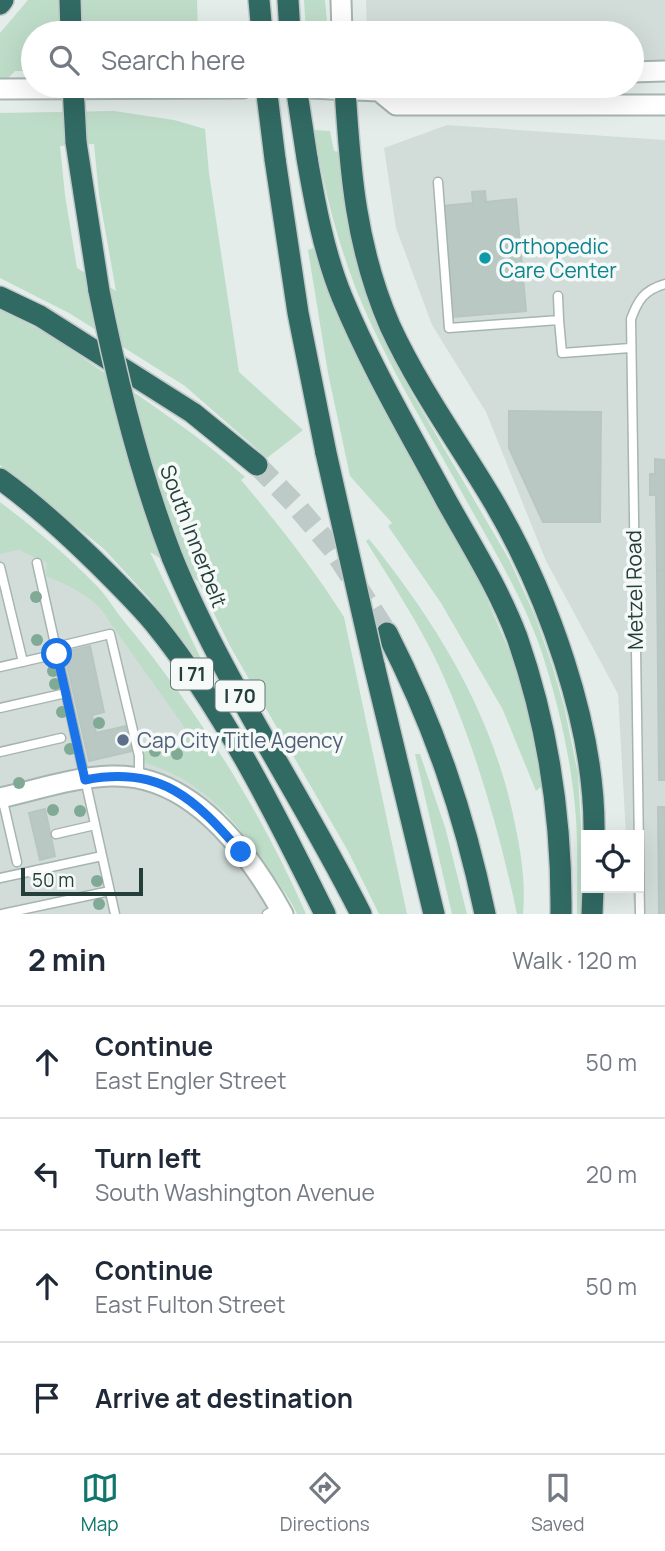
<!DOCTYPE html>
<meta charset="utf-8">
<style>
:root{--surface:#fff;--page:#f6f6f7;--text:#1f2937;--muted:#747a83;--line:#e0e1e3;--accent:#0f766e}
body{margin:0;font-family:Manrope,sans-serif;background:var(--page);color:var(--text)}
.controls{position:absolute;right:21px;bottom:21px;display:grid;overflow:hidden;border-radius:0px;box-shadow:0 7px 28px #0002}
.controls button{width:63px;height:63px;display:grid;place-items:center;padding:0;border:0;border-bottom:2px solid var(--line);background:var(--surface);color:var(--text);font:35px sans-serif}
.scale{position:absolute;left:21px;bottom:18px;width:122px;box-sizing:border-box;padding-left:7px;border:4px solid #243e39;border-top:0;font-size:19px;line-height:24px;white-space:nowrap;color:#243e39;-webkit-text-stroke:5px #f5f9f7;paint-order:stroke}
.stop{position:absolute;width:21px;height:21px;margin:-16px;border:5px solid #1a73e8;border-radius:50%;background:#fff}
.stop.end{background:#1a73e8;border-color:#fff;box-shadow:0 2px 7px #0008}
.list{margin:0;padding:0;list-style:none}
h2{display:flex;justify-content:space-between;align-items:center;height:91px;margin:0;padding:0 28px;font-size:30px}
h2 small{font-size:23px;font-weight:400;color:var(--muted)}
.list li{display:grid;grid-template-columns:46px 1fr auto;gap:21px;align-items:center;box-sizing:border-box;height:112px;padding:0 28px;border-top:2px solid var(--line)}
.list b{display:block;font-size:26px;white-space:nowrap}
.list p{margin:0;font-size:23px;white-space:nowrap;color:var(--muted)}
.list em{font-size:23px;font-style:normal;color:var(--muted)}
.icon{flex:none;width:38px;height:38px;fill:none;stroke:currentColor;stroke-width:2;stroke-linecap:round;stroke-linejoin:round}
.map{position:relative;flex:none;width:665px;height:914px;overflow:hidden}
.search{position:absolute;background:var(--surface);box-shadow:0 7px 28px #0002;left:21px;right:21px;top:21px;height:77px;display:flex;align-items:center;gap:18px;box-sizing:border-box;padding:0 24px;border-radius:38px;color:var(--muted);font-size:26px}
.sheet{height:539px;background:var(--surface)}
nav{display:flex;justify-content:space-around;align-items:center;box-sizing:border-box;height:98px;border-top:2px solid var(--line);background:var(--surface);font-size:19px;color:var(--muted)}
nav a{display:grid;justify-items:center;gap:4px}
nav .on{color:var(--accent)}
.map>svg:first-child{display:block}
.built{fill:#d2ddd9}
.green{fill:#beddc9;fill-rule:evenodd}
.building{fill:#b9c8c3;stroke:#b7c6c1;stroke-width:2}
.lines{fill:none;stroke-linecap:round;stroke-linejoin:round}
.tertiary-tunnel{stroke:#becac7;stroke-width:19;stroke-dasharray:19 10;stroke-linecap:butt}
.motorway-tunnel{stroke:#becac7;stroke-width:21;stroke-dasharray:21 10;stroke-linecap:butt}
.service-casing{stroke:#a7b5b1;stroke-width:11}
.tertiary-casing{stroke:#a7b5b1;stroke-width:23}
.motorway-casing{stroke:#c2c9c8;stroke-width:24}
.service{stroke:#fff;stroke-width:8}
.tertiary{stroke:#fff;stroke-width:19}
.motorway{stroke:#316963;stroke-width:21}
.motorway-bridge-casing{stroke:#c2c9c8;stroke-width:24;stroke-linecap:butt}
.motorway-bridge{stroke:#316963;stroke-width:21}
.tree{fill:#81aa96}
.route{stroke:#1a73e8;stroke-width:9}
.culture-dot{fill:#0f9aa8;stroke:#f5f9f7;stroke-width:2.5}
.service-dot{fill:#5c6f8a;stroke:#f5f9f7;stroke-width:2.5}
.labels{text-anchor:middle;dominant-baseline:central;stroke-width:7;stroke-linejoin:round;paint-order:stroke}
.shield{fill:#f5f9f7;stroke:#637672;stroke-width:2}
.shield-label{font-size:19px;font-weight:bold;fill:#243e39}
.culture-label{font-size:21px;fill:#0d838f;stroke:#f5f9f7;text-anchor:start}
.street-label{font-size:21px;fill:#243e39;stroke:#f5f9f7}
.service-label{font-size:21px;fill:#4e5e75;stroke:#f5f9f7;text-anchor:start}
</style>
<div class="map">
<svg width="665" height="914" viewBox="0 0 665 914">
<rect width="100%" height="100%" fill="#e4edea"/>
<path class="built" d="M 366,0 L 665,0 L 665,60 L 632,61 L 632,33 L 367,33 Z
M 447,125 L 665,140 L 665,914 L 635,914 L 632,888 L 639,888 L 639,835 L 626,835 L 618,694 L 546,561 L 486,412 L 432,325 L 396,228 L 384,148 Z
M 0,547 L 18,550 L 48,563 L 143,645 L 182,697 L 216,797 L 241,852 L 283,914 L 0,914 Z"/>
<path class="green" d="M 28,0 L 197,0 L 198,33 L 33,33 L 33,71 L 15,71 L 0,86 L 0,33 Z
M 304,0 L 325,0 L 328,32 L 306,33 Z
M 114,111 L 174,120 L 205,129 L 209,173 L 239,372 L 303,430 L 267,458 L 185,386 L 69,313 L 0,278 L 0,113 ZM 94,144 L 99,195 L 116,291 L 77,268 L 65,195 L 60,146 Z
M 314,130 L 330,131 L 334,151 L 340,152 L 385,337 L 411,392 L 510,561 L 535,616 L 552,665 L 564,706 L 578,774 L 582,844 L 581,914 L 577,914 C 577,882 578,850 576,819 C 572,763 559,706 542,653 C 523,596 490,544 461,491 C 425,425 384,359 356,289 C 336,237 323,185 314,130 Z
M 313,248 L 341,321 L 384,406 L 481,585 L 511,655 L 526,702 L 542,786 L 536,791 L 503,710 L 441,603 L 388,526 L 392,523 L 350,476 L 328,373 L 308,250 Z
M 0,310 C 36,325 70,349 102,371 C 151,404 201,437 245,477 L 241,480 C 279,525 313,568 344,617 L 407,914 L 379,914 L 348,851 L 230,646 L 198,581 L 150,552 L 202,661 L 200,663 L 149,598 L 104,549 L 0,465 Z
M 0,502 C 34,528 67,555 97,586 C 107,596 114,609 123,620 C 196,708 260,809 306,914 L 297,914 C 290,898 278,883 268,869 C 234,820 203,779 144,763 L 144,746 L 190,735 L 111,624 C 98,599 71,586 46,576 L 47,563 L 18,550 L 0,554 Z
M 369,539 C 438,625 493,714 515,824 C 521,853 526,884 523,914 L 517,914 C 498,826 473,737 434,656 C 414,616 389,578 366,541 Z
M 415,754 L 420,754 L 445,827 L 467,914 L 452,914 Z"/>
<path class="building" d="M 485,191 L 486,202 L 516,199 L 526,311 L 453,317 L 443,206 L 473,203 L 472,192 Z
M 509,411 L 601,412 L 600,522 L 543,522 L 509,448 Z
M 655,459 L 665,460 L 665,570 L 657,570 L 656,495 L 650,495 L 650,474 L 655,474 Z
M 657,570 L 665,570 L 665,780 L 659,780 Z
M 90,646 L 104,712 L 92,715 L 96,733 L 126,726 L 132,751 L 89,761 L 64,652 Z
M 658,807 L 665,807 L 665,914 L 659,914 Z
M 45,809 L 55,856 L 40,860 L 29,813 Z"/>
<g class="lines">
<path class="tertiary-tunnel" d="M 243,88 L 308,88"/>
<path class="motorway-tunnel" d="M 257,465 L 294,503 L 333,549 L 387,633"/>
<defs>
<path id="service" d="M 438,182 L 449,328 L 559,320 L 558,296
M 559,320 L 562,353 L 630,348
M 37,563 L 115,914
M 0,567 L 23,662
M 56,647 L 110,634 L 139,756 L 139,777
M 0,667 L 57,654
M 0,708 L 66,693
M 0,752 L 61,738
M 2,797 L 17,862
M 56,834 L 95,825
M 0,878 L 102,856
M 2,914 L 110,891
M 267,914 L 279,907
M 640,914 L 631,319 C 638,300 644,290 665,284"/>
<path id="tertiary" d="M 341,0 L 342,33
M 632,72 L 665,71
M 308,88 L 379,91 L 396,105 L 665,105
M 0,89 L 243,88
M 0,798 C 36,790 74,777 111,776 C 191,773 248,851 283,914"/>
<path id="motorway" d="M 70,0 L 71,33
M 259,0 L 262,33
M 288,0 L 290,33
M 0,4 L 3,0
M 345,88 C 350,172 356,248 390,326 C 418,387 458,442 492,499 C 547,592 596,727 594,835
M 76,142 L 99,291
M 307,158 C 315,204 324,253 342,297 C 371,367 410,433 446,500 C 471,545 499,589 517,637 C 548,726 562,820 561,914
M 275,159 L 298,313 L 326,453
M 0,297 L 40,316 L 193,413 L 257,465
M 0,479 C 39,507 74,540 108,574 C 124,590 141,607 155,624 C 224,709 277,817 325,914
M 172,557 C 223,682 301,794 361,914
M 387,633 C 434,725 464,813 485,914
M 374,665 L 434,914
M 592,914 L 593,888"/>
</defs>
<use href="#service" class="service-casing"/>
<use href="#tertiary" class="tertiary-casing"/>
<use href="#motorway" class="motorway-casing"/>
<use href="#service" class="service"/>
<use href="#tertiary" class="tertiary"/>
<use href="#motorway" class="motorway"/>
<defs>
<path id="motorway-bridge" d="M 73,86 L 76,142
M 266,86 L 275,159
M 296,86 L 307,158
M 99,291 C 117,381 139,471 172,557
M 326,453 L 374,665"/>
</defs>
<use href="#motorway-bridge" class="motorway-bridge-casing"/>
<use href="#motorway-bridge" class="motorway-bridge"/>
</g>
<g class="tree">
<circle cx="36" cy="597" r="6"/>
<circle cx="37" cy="640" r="6"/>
<circle cx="53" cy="671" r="6"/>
<circle cx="55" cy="684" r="6"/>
<circle cx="62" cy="712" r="6"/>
<circle cx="99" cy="723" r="6"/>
<circle cx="70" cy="749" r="6"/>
<circle cx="155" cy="751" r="6"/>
<circle cx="177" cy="754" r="6"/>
<circle cx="19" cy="783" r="6"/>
<circle cx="53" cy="810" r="6"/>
<circle cx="80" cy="811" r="6"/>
<circle cx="97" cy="881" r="6"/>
<circle cx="99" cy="904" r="6"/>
</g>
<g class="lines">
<path class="route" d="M 57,654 L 85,780 C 161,765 195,799 241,852"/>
</g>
<circle class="culture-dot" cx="485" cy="258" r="7"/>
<circle class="service-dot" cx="123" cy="740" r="7"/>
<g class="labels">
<g class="shield">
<rect x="171" y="658.5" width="42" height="31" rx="5"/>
<rect x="215.5" y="680.5" width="49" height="31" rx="5"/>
</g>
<g class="shield-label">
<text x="192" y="674">I 71</text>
<text x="240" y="696">I 70</text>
</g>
<g class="culture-label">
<text x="499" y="246">Orthopedic<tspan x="499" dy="24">Care Center</tspan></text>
</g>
<g class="street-label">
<text transform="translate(194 536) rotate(69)">South Innerbelt</text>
<text transform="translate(634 590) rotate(-91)">Metzel Road</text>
</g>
<g class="service-label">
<text x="137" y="740">Cap City Title Agency</text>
</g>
</g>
</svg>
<div class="controls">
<button><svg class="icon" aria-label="locate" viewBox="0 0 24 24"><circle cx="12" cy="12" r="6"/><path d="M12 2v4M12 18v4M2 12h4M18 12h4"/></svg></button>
</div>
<div class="scale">50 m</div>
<div class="stop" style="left:57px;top:654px"></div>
<div class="stop end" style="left:241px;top:852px"></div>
<div class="search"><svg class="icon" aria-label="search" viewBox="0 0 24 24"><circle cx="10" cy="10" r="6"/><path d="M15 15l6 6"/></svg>Search here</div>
</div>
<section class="sheet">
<h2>2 min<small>Walk · 120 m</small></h2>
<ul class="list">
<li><svg class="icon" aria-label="ahead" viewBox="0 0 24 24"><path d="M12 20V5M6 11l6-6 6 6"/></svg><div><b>Continue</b><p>East Engler Street</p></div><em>50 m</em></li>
<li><svg class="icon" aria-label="left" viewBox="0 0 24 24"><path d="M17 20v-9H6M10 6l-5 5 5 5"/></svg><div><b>Turn left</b><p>South Washington Avenue</p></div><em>20 m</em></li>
<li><svg class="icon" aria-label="ahead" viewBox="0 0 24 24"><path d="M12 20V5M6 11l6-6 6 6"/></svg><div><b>Continue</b><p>East Fulton Street</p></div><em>50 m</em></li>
<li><svg class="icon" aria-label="arrive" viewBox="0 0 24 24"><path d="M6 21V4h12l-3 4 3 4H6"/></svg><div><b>Arrive at destination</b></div></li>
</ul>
</section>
<nav>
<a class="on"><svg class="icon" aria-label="map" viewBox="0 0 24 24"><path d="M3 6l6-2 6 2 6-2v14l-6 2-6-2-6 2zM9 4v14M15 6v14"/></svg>Map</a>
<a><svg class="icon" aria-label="directions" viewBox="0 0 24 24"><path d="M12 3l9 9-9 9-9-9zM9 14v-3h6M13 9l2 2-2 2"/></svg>Directions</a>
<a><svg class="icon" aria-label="saved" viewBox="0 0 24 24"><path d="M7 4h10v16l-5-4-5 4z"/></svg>Saved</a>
</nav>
